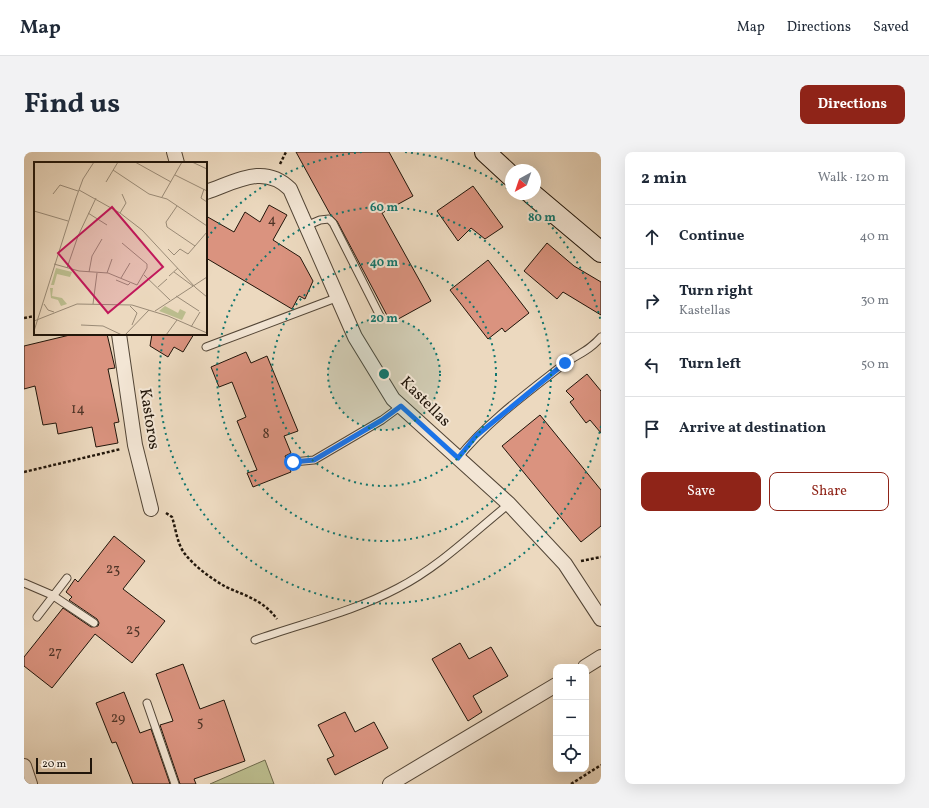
<!DOCTYPE html>
<meta charset="utf-8">
<style>
:root{--surface:#fff;--page:#f2f2f3;--text:#1f2937;--muted:#747a83;--line:#e0e1e3;--accent:#8f2418}
body{margin:0;font-family:Vollkorn,serif;background:var(--page);color:var(--text)}
.controls{position:absolute;right:12px;bottom:12px;display:grid;overflow:hidden;border-radius:8px;box-shadow:0 4px 16px #0002}
.controls button{width:36px;height:36px;display:grid;place-items:center;padding:0;border:0;border-bottom:1px solid var(--line);background:var(--surface);color:var(--text);font:20px sans-serif}
.compass{position:absolute;left:481px;top:12px;width:36px;height:36px;border-radius:50%;background:var(--surface);box-shadow:0 4px 16px #0002;rotate:220deg}
.scale{position:absolute;left:12px;bottom:10px;width:56px;box-sizing:border-box;padding-left:4px;border:2px solid #20150a;border-top:0;font-size:11px;line-height:14px;white-space:nowrap;color:#20150a;-webkit-text-stroke:3px #f3e6d5;paint-order:stroke}
.stop{position:absolute;width:12px;height:12px;margin:-9px;border:3px solid #1a73e8;border-radius:50%;background:#fff}
.stop.end{background:#1a73e8;border-color:#fff;box-shadow:0 1px 4px #0008}
.list{margin:0;padding:0;list-style:none}
h2{display:flex;justify-content:space-between;align-items:center;height:52px;margin:0;padding:0 16px;font-size:17px}
h2 small{font-size:13px;font-weight:400;color:var(--muted)}
.list li{display:grid;grid-template-columns:26px 1fr auto;gap:12px;align-items:center;box-sizing:border-box;height:64px;padding:0 16px;border-top:1px solid var(--line)}
.list b{display:block;font-size:15px;white-space:nowrap}
.list p{margin:0;font-size:13px;white-space:nowrap;color:var(--muted)}
.list em{font-size:13px;font-style:normal;color:var(--muted)}
.actions{display:flex;gap:8px;padding:12px 16px}
.actions a{flex:1;padding:9px 0;border:1px solid var(--accent);border-radius:8px;text-align:center;font-size:14px;color:var(--accent)}
.actions .main{background:var(--accent);color:#fff}
.icon{flex:none;width:22px;height:22px;fill:none;stroke:currentColor;stroke-width:2;stroke-linecap:round;stroke-linejoin:round}
.map{position:relative;flex:none;width:577px;height:632px;overflow:hidden;border-radius:8px}
header{display:flex;align-items:center;gap:24px;box-sizing:border-box;height:56px;padding:0 20px;background:var(--surface);border-bottom:1px solid var(--line)}
header strong{font-size:19px}
nav{display:flex;gap:22px;margin-inline-start:auto;font-size:14px}
.intro{display:flex;align-items:center;justify-content:space-between;box-sizing:border-box;height:96px;padding:0 24px}
h1{margin:0;font-size:28px}
.button{padding:10px 18px;border-radius:8px;background:var(--accent);color:#fff;font-size:14px;font-weight:700}
main{display:flex;gap:24px;padding:0 24px}
aside{flex:1;background:var(--surface);border-radius:8px;box-shadow:0 4px 16px #0002}
.map>svg:first-child{display:block}
.green{fill:#bcbe8f;stroke:#6e6a4c}
.building{fill:#da937f;stroke:#20150a}
.lines{fill:none;stroke-linecap:round;stroke-linejoin:round}
.lane-casing{stroke:#534637;stroke-width:9}
.street-casing{stroke:#534637;stroke-width:16}
.secondary-casing{stroke:#20150a;stroke-width:22}
.path{stroke:#20150a;stroke-width:2.5;stroke-dasharray:3 2;stroke-linecap:butt}
.lane{stroke:#f3e6d5;stroke-width:7}
.street{stroke:#f3e6d5;stroke-width:14}
.secondary{stroke:#f3e6d5;stroke-width:20}
.route{stroke:#1a73e8;stroke-width:5}
.ring{fill:none;stroke:#0f766e;stroke-width:2;stroke-dasharray:2 4}
.labels{text-anchor:middle;dominant-baseline:central;stroke-width:4;stroke-linejoin:round;paint-order:stroke}
.number-label{font-size:14px;fill:#4e3427}
.street-label{font-size:16px;fill:#20150a;stroke:#f3e6d5}
.inset-road{fill:none;stroke:#9a8b77;stroke-width:1}
.view{fill:#c2185b;fill-opacity:0.15;stroke:#c2185b;stroke-width:2}
.inset-edge{fill:none;stroke:#20150a;stroke-width:2}
.centre{fill:#0f766e;stroke:#f3e6d5;stroke-width:2}
.ring-label{font-size:12px;text-anchor:middle;font-weight:bold;fill:#0f766e;stroke:#f3e6d5;stroke-width:4;stroke-linejoin:round;paint-order:stroke}
</style>
<header>
<strong>Map</strong>
<nav><a>Map</a><a>Directions</a><a>Saved</a></nav>
</header>
<div class="intro"><h1>Find us</h1><a class="button">Directions</a></div>
<main>
<div class="map">
<svg width="577" height="632" viewBox="0 0 577 632">
<rect width="100%" height="100%" fill="#ecd9bf"/>
<filter id="stains"><feTurbulence type="fractalNoise" baseFrequency=".005" numOctaves="4"/><feColorMatrix values="0 0 0 0 .2 0 0 0 0 .09 0 0 0 0 .02 0 0 0 .5 -.17"/></filter>
<radialGradient id="worn" r=".72"><stop offset=".6" stop-color="#630" stop-opacity="0"/><stop offset="1" stop-color="#630" stop-opacity=".3"/></radialGradient>
<path class="green" d="M 241,608 L 250,632 L 186,632 Z"/>
<path class="building" d="M 272,0 L 365,0 L 389,44 L 358,61 L 407,149 L 367,171 L 313,69 L 306,62 Z
M 449,34 L 479,75 L 461,87 L 447,76 L 434,89 L 413,59 Z
M 245,53 L 263,63 L 249,88 L 276,105 L 289,129 L 281,147 L 275,144 L 268,157 L 182,106 L 182,64 L 210,80 L 221,60 L 236,70 Z
M 523,91 L 550,114 L 577,130 L 577,163 L 539,140 L 533,147 L 500,119 Z
M 464,108 L 505,161 L 481,180 L 478,176 L 464,187 L 426,138 Z
M 50,182 L 83,182 L 91,216 L 84,217 L 95,270 L 90,271 L 94,291 L 72,295 L 68,275 L 34,282 L 32,271 L 19,273 L 11,234 L 0,237 L 0,194 Z
M 128,182 L 170,182 L 159,200 L 150,195 L 144,205 L 126,194 Z
M 222,200 L 227,211 L 243,204 L 274,279 L 260,284 L 267,301 L 261,304 L 267,320 L 229,335 L 223,321 L 233,318 L 213,269 L 222,265 L 208,230 L 195,235 L 187,215 Z
M 563,222 L 577,239 L 577,281 L 566,268 L 562,271 L 546,250 L 550,247 L 542,239 Z
M 516,263 L 577,338 L 577,374 L 557,390 L 478,294 Z
M 90,384 L 121,409 L 99,437 L 141,469 L 108,511 L 71,482 L 28,536 L 0,514 L 0,505 L 39,456 L 67,475 L 74,474 L 75,471 L 73,467 L 45,448 L 48,445 L 42,440 L 51,427 L 54,430 Z
M 436,491 L 445,507 L 467,495 L 484,524 L 449,544 L 458,560 L 444,569 L 408,507 Z
M 159,512 L 176,557 L 200,548 L 221,609 L 170,627 L 172,632 L 156,632 L 136,573 L 149,569 L 132,522 Z
M 100,540 L 116,581 L 127,577 L 146,632 L 109,632 L 92,590 L 88,591 L 72,551 Z
M 321,560 L 331,580 L 350,570 L 364,596 L 311,623 L 303,607 L 310,604 L 294,573 Z"/>
<g class="lines">
<defs>
<path id="lane" d="M 282,74 L 296,68 L 305,67 L 309,71 L 357,166
M 182,195 L 312,146
M 434,306 C 464,269 503,241 540,212 C 555,201 564,200 577,185
M 269,310 L 290,308 L 358,268 L 377,254
M 0,431 L 28,443 L 70,471
M 13,465 L 43,426
M 231,488 C 279,471 329,460 374,436 C 415,415 449,381 485,352
M 123,551 L 151,632"/>
<path id="street" d="M 150,0 L 153,11
M 182,40 C 212,30 240,11 266,37 L 331,185 L 369,247 L 485,352 L 541,412 L 577,467
M 95,182 L 111,293 L 127,357
M 561,515 L 577,505
M 0,614 L 6,632
M 366,632 L 532,533"/>
<path id="secondary" d="M 461,0 L 487,24
M 508,42 L 577,100"/>
</defs>
<use href="#lane" class="lane-casing"/>
<use href="#street" class="street-casing"/>
<use href="#secondary" class="secondary-casing"/>
<path class="path" d="M 256,12 L 262,0
M 0,166 L 11,164
M 0,320 L 97,297
M 142,361 L 148,365 C 152,377 153,392 161,402 C 171,415 188,427 202,435 C 222,444 239,448 253,467
M 557,409 L 577,405
M 547,632 L 577,613"/>
<use href="#lane" class="lane"/>
<use href="#street" class="street"/>
<use href="#secondary" class="secondary"/>
</g>
<g class="lines">
<path class="route" d="M 269,310 L 290,308 L 358,268 L 377,254 L 434,306 L 452,284 L 541,211"/>
</g>
<circle cx="360" cy="222" r="56" fill="#0f766e" fill-opacity=".12"/>
<g class="ring">
<circle cx="360" cy="222" r="56"/>
<circle cx="360" cy="222" r="112"/>
<circle cx="360" cy="222" r="167"/>
<path d="M577 274A223 223 0 0 1 140 183M183 86A223 223 0 0 1 339 0M381 0A223 223 0 0 1 486 38M493 43A223 223 0 0 1 577 170"/>
</g>
<g class="labels">
<g class="number-label">
<text x="248" y="68">4</text>
<text x="54" y="257">14</text>
<text x="242" y="282">8</text>
<text x="89" y="417">23</text>
<text x="109" y="478">25</text>
<text x="31" y="500">27</text>
<text x="94" y="566">29</text>
<text x="176" y="570">5</text>
</g>
<g class="street-label">
<text transform="translate(401 250) rotate(45)">Kastellas</text>
<text transform="translate(125 267) rotate(81)">Kastoros</text>
</g>
</g>
<g transform="translate(10 10)">
<rect width="173" height="173" fill="#ecd9bf"/>
<path d="M 22,106 L 38,110 L 36,115 L 23,112 L 20,123 L 17,123 ZM 16,126 L 19,126 L 18,134 L 28,136 L 33,142 L 27,144 L 24,138 L 17,136 ZM 131,144 L 144,151 L 146,147 L 152,150 L 148,158 L 125,149 Z" fill="#bcbe8f"/>
<path class="inset-road" d="M 101,0 L 137,20M 158,0 L 173,7M 79,8 L 115,32 L 133,37 L 173,64M 141,13 L 173,29M 72,20 L 84,0M 170,27 L 167,36 L 173,40M 45,28 L 86,51 L 108,68 L 162,126 L 173,135M 19,32 L 26,23 L 44,29M 128,35 L 148,0M 143,44 L 132,60 L 133,65 L 161,84 L 173,70M 0,49 L 34,59M 54,51 L 73,63M 86,51 L 92,41 L 88,32M 134,87 L 140,93 L 146,87 L 154,92 L 161,84M 20,102 L 45,109 L 74,111 L 103,123 L 113,106 L 113,102 L 88,81M 33,106 L 44,74 L 62,36M 55,110 L 58,94 L 68,77M 140,110 L 159,124M 73,111 L 78,97M 110,113 L 136,138M 135,114 L 144,106M 87,116 L 96,101M 82,118 L 94,123 L 96,121M 124,125 L 133,117M 142,134 L 165,149M 10,142 L 14,148 L 20,150M 59,142 L 63,111M 96,144 L 103,151 L 98,163M 121,149 L 173,115M 0,159 L 43,142 L 98,143 L 134,154 L 173,171M 47,163 L 69,164 L 88,173M 157,165 L 166,150M 0,169 L 42,36 L 49,17 L 60,0M 91,173 L 115,148M 132,173 L 143,158"/>
<path class="view" d="M 78,45 L 129,105 L 74,151 L 24,91 Z"/>
<rect width="173" height="173" class="inset-edge"/>
</g>
<circle cx="360" cy="222" r="6" class="centre"/>
<g class="ring-label">
<text x="360" y="59">60 m</text>
<text x="518" y="69">80 m</text>
<text x="360" y="114">40 m</text>
<text x="360" y="170">20 m</text>
</g>
<rect width="100%" height="100%" filter="url(#stains)"/>
<rect width="100%" height="100%" fill="url(#worn)"/>
</svg>
<div class="controls">
<button>+</button>
<button>−</button>
<button><svg class="icon" aria-label="locate" viewBox="0 0 24 24"><circle cx="12" cy="12" r="6"/><path d="M12 2v4M12 18v4M2 12h4M18 12h4"/></svg></button>
</div>
<svg class="compass" viewBox="-18 -18 36 36"><path d="M0-13l5 13h-10z" fill="#e53935"/><path d="M0 13l5-13h-10z" fill="#747a83"/></svg>
<div class="scale">20 m</div>
<div class="stop" style="left:269px;top:310px"></div>
<div class="stop end" style="left:541px;top:211px"></div>
</div>
<aside>
<h2>2 min<small>Walk · 120 m</small></h2>
<ul class="list">
<li><svg class="icon" aria-label="ahead" viewBox="0 0 24 24"><path d="M12 20V5M6 11l6-6 6 6"/></svg><div><b>Continue</b></div><em>40 m</em></li>
<li><svg class="icon" aria-label="right" viewBox="0 0 24 24"><path d="M7 20v-9h11M14 6l5 5-5 5"/></svg><div><b>Turn right</b><p>Kastellas</p></div><em>30 m</em></li>
<li><svg class="icon" aria-label="left" viewBox="0 0 24 24"><path d="M17 20v-9H6M10 6l-5 5 5 5"/></svg><div><b>Turn left</b></div><em>50 m</em></li>
<li><svg class="icon" aria-label="arrive" viewBox="0 0 24 24"><path d="M6 21V4h12l-3 4 3 4H6"/></svg><div><b>Arrive at destination</b></div></li>
</ul>
<div class="actions"><a class="main">Save</a><a>Share</a></div>
</aside>
</main>
